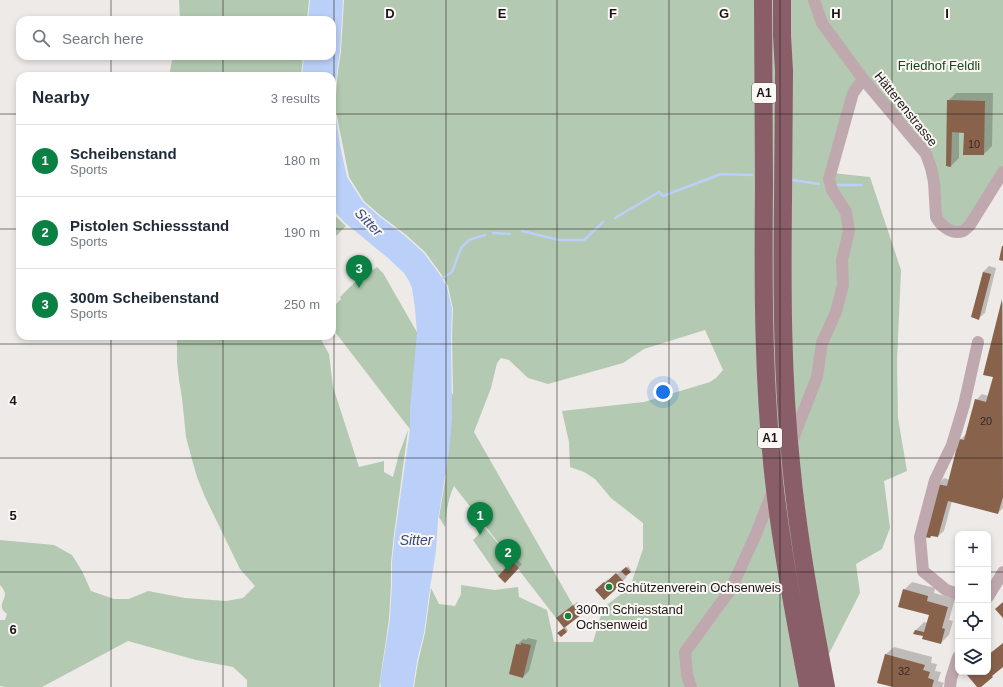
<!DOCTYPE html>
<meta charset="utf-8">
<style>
:root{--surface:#fff;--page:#f6f6f7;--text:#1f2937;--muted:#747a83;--line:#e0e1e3;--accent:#0b8043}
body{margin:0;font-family:Helvetica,sans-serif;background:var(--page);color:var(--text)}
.controls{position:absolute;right:12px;bottom:12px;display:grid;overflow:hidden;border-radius:8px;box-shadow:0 2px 6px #0003}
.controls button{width:36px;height:36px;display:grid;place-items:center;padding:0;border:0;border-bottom:1px solid var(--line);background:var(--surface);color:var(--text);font:20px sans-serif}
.you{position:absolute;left:663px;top:392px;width:14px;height:14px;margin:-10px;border:3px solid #fff;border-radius:50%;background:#1a73e8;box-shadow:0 0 0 6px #1a73e833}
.badge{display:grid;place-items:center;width:26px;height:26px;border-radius:50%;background:var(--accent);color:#fff;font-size:13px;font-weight:700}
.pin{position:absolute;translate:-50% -33px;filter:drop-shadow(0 1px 2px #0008)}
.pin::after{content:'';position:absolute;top:21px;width:14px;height:12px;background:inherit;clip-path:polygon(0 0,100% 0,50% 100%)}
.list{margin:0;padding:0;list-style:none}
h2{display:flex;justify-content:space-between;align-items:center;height:52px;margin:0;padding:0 16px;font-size:17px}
h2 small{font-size:13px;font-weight:400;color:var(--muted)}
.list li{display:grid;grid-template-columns:26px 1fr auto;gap:12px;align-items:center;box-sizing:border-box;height:72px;padding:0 16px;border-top:1px solid var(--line)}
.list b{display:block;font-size:15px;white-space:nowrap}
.list p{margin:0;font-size:13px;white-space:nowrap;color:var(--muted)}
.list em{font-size:13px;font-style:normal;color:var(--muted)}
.icon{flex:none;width:22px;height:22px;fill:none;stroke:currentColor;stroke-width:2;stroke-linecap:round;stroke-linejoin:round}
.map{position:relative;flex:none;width:1003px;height:687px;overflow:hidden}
.search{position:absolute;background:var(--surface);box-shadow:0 2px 6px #0003;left:16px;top:16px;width:320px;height:44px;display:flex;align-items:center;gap:10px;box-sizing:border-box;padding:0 14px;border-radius:12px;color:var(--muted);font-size:15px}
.panel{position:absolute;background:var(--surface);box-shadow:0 2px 6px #0003;left:16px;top:72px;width:320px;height:268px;border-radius:12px}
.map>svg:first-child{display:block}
.green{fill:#b3c9b1}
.water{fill:#bbd0f8}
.shadow{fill:#0003}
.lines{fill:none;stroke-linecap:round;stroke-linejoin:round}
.stream{stroke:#bbd0f8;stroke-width:2.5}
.building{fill:#89624c}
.minor{stroke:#c0a9ae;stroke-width:12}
.highway{stroke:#8a5e69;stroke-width:18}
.highway-bridge{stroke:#8a5e69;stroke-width:18}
.grid{fill:none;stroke:#191716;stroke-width:1;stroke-opacity:0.55}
.poi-dot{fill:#168137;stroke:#fcf7f5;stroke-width:1.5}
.labels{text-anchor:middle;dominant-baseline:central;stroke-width:4;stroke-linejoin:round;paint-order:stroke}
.number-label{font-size:11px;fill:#352a24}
.shield{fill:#fcf7f5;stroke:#5d5a59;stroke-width:1}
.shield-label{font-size:12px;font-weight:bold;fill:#191716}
.park-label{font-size:13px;fill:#184719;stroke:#fcf7f5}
.street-label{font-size:13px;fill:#191716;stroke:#fcf7f5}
.poi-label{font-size:13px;fill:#191716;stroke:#fcf7f5;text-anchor:start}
.water-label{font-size:14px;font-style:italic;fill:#334c7f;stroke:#fcf7f5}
.grid-label{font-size:13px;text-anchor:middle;font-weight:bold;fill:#191716;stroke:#fcf7f5;stroke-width:4;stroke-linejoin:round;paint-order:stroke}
</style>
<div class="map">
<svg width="1003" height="687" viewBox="0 0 1003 687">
<rect width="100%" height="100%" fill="#eeeae8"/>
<path class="green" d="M 179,0 L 309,0 L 307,20 L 180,20 Z
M 344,0 L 1003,0 L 1003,166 L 966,224 L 959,228 L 941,220 L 936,176 L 863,73 L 832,173 L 870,177 L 901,270 L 897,361 L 898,418 L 907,471 L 884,481 L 890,528 L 882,549 L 856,564 L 860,593 L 812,687 L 414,687 L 418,662 L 425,633 L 431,588 L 439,604 L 455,606 L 461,594 L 461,585 L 495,590 L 518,587 L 519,597 L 547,610 L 554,642 L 593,642 L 603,608 L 630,587 L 643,549 L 643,523 L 611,498 L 595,479 L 584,472 L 570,467 L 569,442 L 562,411 L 644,402 L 710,382 L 716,378 L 723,370 L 705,330 L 644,349 L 623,363 L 548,384 L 528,378 L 509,360 L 501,358 L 497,363 L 491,388 L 474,432 L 573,605 L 556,618 L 512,561 L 498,576 L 473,540 L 485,528 L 511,559 L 454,486 C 448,499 446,513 445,527 L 439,517 L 446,476 L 332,328 L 332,317 L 333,315 L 332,313 L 332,308 L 341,299 L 340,297 L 362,275 L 365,278 L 371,273 L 368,270 L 371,267 L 373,270 L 377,267 L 383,273 L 453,395 L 452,336 L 453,309 L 448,286 L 441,274 L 425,252 L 405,234 L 381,216 L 364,201 L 349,177 L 335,106 L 338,70 L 341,52 Z
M 173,56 L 303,56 L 301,76 L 169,76 Z
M 332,213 L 346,226 L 332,240 Z
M 177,336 L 319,336 L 329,354 L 333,387 L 359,467 L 384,461 L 384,472 L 393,477 L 399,454 L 408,430 L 394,534 L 391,562 L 391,584 L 389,619 L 379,687 L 247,687 L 247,680 L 233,667 L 196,660 L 128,641 L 42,687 L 5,687 L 0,686 L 0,620 L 5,620 L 7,614 C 5,612 3,611 2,608 C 0,599 11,597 0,585 L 0,540 L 54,545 L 72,555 L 82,571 L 91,591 L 114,599 L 129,599 L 148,591 L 185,598 L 226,601 L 243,598 L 255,586 L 240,569 L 205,497 L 197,477 L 191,456 L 186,437 L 182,398 L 179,380 L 177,362 Z"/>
<path class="water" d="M 310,0 L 343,0 L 340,52 L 337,70 L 334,106 L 340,145 L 347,177 L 363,202 L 380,217 L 404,235 L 424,253 L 440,275 L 447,287 L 452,309 L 451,336 L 452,419 L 449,452 L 438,520 L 436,551 L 430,588 L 424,633 L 417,661 L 413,687 L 381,687 L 380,682 L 390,619 L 392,584 L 392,562 L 395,534 L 410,429 L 410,408 L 417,333 L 415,309 L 412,288 L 409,281 L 404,273 L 388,258 L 344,222 L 332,208 L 332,76 L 302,76 L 304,56 L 332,56 L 332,20 L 308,20 Z"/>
<path class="shadow" d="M 956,93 L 993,93 L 992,146 L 984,154 L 965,132 L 959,131 L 959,158 L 951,166 L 948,101 Z
M 989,266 L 996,268 L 985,313 L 979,318 L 972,317 L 983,272 Z
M 1003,301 L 1003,508 L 998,513 L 952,501 L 944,531 L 938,536 L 938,484 L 944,478 L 950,480 L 960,440 L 966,434 L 976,400 L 982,394 L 989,396 L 994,377 L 984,374 Z
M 516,559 L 522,564 L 505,581 L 499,576 Z
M 628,566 L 631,570 L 625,576 L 627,577 L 623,581 L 596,590 L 608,579 L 609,581 L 621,571 L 622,572 Z
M 912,582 L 935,588 L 934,593 L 955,599 L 949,620 L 953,621 L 949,635 L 941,643 L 924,636 L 915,633 L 916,630 L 924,622 L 928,623 L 930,614 L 904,590 Z
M 577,602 L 584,611 L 565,626 L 568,630 L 567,632 L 560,632 L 565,628 L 557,618 Z
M 528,638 L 537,640 L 529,671 L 523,677 L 517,645 L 523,639 L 526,640 Z
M 894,647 L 932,657 L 931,663 L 937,664 L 935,671 L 941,672 L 938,681 L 944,683 L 942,687 L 897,687 L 886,654 Z"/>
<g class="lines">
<path class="stream" d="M 793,180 L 819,184
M 835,185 L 861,185
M 615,218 L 659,192 L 663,196 L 721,174 L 752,175
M 522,231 L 559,240 L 584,240 L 603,222
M 493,233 L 510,234
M 441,279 L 452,272 L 461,248 L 469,240 L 485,235"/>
</g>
<path class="building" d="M 947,100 L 985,101 L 984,155 L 963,155 L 964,133 L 952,132 L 951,167 L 946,166 Z
M 1002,246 L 1003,246 L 1003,261 L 999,260 Z
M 983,272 L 991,274 L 979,320 L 971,317 Z
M 1002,299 L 1003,497 L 998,514 L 948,501 L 938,537 L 931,536 L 930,538 L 924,537 L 937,484 L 947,486 L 959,439 L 964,440 L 975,399 L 986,402 L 993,377 L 983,375 Z
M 512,561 L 519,568 L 505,583 L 498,576 Z
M 626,567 L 631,572 L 626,576 L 621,571 Z
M 616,573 L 624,582 L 604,600 L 595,590 L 604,582 L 605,583 Z
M 903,589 L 928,596 L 927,601 L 948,607 L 942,628 L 945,629 L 941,644 L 922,639 L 923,636 L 913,634 L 915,630 L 924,632 L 929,615 L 898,607 Z
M 1003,602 L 1003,618 L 995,609 Z
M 573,605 L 581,615 L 564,628 L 556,618 Z
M 564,628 L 567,632 L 561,637 L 557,633 Z
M 521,643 L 531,645 L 523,678 L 509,674 L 516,644 L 521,645 Z
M 1003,643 L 1003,667 L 992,676 L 993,677 L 981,687 L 977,687 L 967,675 L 971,672 L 988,672 L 988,655 Z
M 885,654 L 925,665 L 923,670 L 930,672 L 928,678 L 934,680 L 932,687 L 893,687 L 877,683 Z"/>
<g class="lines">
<path class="minor" d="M 814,0 L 822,23 L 863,79 L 926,154 L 931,168 L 934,182 L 936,217 C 941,226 952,235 963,231 C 965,230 968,227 970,225 L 1003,172
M 958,594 L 946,590 L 923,571 L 920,537 L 935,480 L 952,445 L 964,405 L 978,342
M 988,597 L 1003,572
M 691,687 L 687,675 L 685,652 L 731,589 L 756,534 L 817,377 L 822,343 L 836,312 L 843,285 L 842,260 L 849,231 L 846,212 L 832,190 L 829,179 L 853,93 L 863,79
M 950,687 L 951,679 L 958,657"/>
<path class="highway" d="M 763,0 L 764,186
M 782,0 L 782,36 L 784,71 L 783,200"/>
<path class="highway-bridge" d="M 764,186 C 763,285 763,383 774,481 C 782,551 795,619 808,687
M 783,200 C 782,288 782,376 791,463 C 798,538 812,613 826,687"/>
</g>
<path class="grid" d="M 111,0 L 111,20M 223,0 L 223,20M 334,0 L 334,687M 446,0 L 446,687M 557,0 L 557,687M 669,0 L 669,687M 780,0 L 780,687M 892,0 L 892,687M 111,56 L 111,76M 223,56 L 223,76M 0,114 L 20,114M 332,114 L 1003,114M 0,229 L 20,229M 332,229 L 1003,229M 111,336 L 111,687M 223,336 L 223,687M 0,344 L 1003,344M 0,458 L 1003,458M 0,572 L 958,572M 988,572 L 1003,572"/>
<g class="poi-dot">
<circle cx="609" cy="587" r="4"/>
<circle cx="568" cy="616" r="4"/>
</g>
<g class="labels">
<g class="number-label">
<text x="974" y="144">10</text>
<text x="986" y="421">20</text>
<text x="904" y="671">32</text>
</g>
<g class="shield">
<rect x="752" y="83" width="24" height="20" rx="3"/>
<rect x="758" y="428" width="24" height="20" rx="3"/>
</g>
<g class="shield-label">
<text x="764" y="93">A1</text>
<text x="770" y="438">A1</text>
</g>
<g class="park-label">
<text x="939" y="65">Friedhof Feldli</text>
</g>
<g class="street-label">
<text transform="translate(906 109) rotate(51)">Hätterenstrasse</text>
</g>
<g class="poi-label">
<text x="617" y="587">Schützenverein Ochsenweis</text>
<text x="576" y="609">300m Schiesstand<tspan x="576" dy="15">Ochsenweid</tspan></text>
</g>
<g class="water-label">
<text transform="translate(369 222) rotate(46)">Sitter</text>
<text x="416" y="540">Sitter</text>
</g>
</g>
<g class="grid-label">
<text x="390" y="18">D</text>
<text x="502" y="18">E</text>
<text x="613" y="18">F</text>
<text x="724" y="18">G</text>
<text x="836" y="18">H</text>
<text x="947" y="18">I</text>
<text x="13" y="405">4</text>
<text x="13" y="520">5</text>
<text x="13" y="634">6</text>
</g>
</svg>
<div class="controls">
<button>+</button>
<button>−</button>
<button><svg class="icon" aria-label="locate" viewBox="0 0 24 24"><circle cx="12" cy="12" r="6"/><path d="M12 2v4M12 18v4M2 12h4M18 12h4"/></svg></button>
<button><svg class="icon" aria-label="layers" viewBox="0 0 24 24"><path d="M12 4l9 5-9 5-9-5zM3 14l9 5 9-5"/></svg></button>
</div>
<div class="you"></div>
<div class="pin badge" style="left:480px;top:535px">1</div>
<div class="pin badge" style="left:508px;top:572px">2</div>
<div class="pin badge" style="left:359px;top:288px">3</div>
<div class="search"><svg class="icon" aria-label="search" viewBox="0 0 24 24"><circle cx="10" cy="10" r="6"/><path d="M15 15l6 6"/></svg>Search here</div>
<section class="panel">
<h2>Nearby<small>3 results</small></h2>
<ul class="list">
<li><span class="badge">1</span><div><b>Scheibenstand</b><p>Sports</p></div><em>180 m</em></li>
<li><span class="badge">2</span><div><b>Pistolen Schiessstand</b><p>Sports</p></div><em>190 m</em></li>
<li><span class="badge">3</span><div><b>300m Scheibenstand</b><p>Sports</p></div><em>250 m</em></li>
</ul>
</section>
</div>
